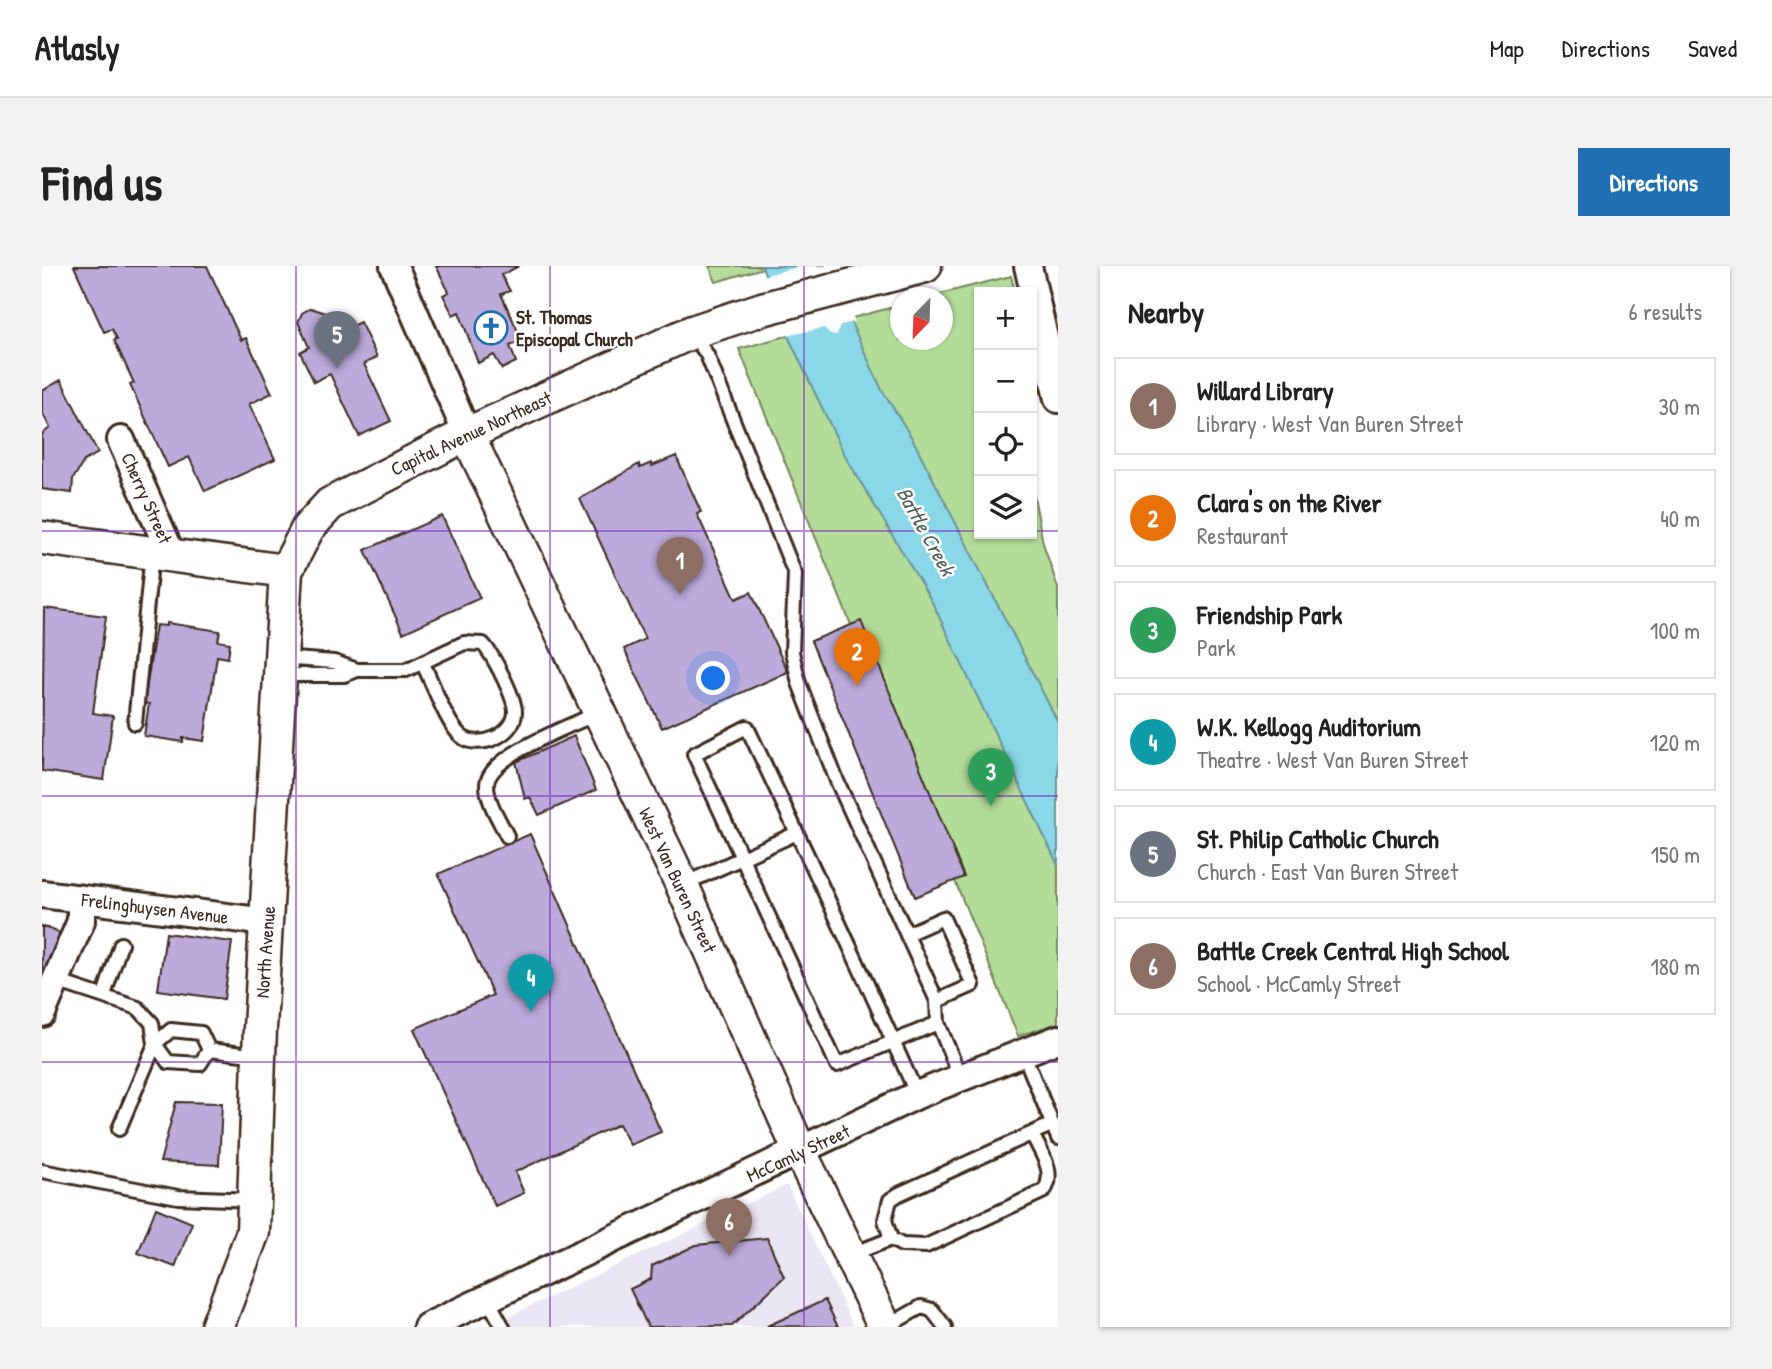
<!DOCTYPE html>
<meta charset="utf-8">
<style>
:root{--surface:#fff;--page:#f2f2f2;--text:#222;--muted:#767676;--line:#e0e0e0;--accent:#1f6fb2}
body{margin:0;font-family:"Patrick Hand",sans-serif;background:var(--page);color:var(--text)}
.controls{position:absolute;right:21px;top:21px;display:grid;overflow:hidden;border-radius:0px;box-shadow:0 2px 5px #0004}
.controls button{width:63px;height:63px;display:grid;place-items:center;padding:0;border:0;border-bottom:2px solid var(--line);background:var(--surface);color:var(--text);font:35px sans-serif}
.compass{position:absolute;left:848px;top:21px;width:63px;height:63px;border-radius:50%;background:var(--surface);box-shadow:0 2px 5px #0004;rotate:203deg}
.you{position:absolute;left:672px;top:413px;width:24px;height:24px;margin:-18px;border:5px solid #fff;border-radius:50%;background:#1a73e8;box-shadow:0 0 0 10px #1a73e833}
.badge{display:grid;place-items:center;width:46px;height:46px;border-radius:50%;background:var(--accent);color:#fff;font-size:23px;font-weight:700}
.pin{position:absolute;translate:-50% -58px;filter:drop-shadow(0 2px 4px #0008)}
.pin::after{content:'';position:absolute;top:37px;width:24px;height:21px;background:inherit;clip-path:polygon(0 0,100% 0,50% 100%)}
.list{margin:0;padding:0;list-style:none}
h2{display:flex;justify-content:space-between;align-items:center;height:91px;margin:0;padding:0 28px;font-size:30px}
h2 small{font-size:23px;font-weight:400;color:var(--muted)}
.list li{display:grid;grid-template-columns:46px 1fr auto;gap:21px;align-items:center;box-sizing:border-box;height:98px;margin:0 14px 14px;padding:0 14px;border:2px solid var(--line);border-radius:0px}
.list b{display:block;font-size:26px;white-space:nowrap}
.list p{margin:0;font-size:23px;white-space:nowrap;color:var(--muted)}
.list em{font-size:23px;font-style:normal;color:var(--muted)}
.icon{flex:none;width:38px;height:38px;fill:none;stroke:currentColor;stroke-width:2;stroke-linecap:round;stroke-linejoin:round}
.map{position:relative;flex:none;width:1016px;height:1061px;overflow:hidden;border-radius:0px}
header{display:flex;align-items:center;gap:42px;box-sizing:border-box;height:98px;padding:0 35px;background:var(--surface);border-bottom:2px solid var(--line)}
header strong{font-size:33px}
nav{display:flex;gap:38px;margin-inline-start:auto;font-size:24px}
.intro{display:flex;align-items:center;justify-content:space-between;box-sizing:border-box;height:168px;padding:0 42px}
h1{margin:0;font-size:49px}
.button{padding:18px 32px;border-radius:0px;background:var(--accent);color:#fff;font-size:24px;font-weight:700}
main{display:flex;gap:42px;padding:0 42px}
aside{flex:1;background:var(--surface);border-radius:0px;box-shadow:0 2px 5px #0004}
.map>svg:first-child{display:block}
.built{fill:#ebe6f4}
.green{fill:#b3dc99;stroke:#77835c;stroke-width:2}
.water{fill:#89d7e7;stroke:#6a9297;stroke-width:2}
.pier{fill:#fff}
.building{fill:#bcaada;stroke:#3b2a1e;stroke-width:2}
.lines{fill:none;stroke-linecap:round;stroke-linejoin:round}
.service-casing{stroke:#3b2a1e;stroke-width:18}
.minor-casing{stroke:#3b2a1e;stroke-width:32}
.tertiary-casing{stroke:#3b2a1e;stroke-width:37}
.service{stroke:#fff;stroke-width:12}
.minor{stroke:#fff;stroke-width:26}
.tertiary{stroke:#fff;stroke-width:32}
.grid{fill:none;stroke:#7b2cbf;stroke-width:2;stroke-opacity:0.55}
.labels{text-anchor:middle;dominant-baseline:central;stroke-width:5;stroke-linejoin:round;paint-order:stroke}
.poi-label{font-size:19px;font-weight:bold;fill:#3b2a1e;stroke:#fff;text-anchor:start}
.street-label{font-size:19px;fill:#3b2a1e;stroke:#fff}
.water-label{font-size:21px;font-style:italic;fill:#525e5a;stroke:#fff}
</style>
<header>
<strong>Atlasly</strong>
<nav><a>Map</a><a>Directions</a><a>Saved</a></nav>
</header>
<div class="intro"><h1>Find us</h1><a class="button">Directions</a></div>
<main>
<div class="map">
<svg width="1016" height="1061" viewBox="0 0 1016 1061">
<rect width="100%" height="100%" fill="#fff"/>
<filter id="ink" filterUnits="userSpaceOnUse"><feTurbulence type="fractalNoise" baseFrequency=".0143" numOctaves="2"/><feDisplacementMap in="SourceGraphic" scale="14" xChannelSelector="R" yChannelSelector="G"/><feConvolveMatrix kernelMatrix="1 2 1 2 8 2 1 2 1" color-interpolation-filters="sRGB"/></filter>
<g filter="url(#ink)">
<path class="built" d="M 745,919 L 812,1061 L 444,1061 Z"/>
<path class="green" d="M 667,0 L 721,0 L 721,2 L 674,16 Z
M 969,10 L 973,26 L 937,26 L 937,268 L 990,268 L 990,220 L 1001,277 L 1016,322 L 1016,757 L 976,770 L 697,83 L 858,39 L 858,74 L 900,74 L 900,32 L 886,31 Z"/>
<path class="water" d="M 720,0 L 783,0 L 840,124 L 870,172 L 1016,456 L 1016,599 L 890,336 L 802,188 L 745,68 Z"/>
<path class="pier" d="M 760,0 L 787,0 L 813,56 L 798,59 L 795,69 L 788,68 L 782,62 L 742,70 L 720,10 Z"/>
<path class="building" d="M 32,0 L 165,0 L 199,74 L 204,72 L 230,127 L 207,138 L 233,193 L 163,225 L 147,191 L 126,201 L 88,119 L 92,117 L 72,74 L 75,73 L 70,63 L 62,66 Z
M 394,0 L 477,0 L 459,9 L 468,25 L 459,28 L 480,74 L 468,80 L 474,96 L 460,103 L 452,89 L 436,97 L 417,46 L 411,49 L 401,29 L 407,26 Z
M 269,42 L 284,47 L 294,67 L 318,56 L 335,91 L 322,98 L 349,155 L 317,170 L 288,108 L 272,116 L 258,86 L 267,81 L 256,56 L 260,47 Z
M 19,114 L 56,187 L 42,195 L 31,213 L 30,227 L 0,223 L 0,168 L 8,162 L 0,146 L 0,125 Z
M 634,190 L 659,246 L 655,248 L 694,333 L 709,326 L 746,406 L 620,462 L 582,383 L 603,373 L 538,233 L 597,198 L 598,202 L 609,197 L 610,200 Z
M 400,250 L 438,332 L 361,367 L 323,284 Z
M 2,342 L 64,350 L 51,447 L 71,450 L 62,514 L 0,505 Z
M 819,355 L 922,611 L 873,631 L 769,375 Z
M 125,357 L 178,365 L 176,375 L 188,377 L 186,392 L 175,390 L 162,475 L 141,472 L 141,476 L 102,470 L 107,438 L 102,437 L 114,359 L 125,360 Z
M 532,470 L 554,524 L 497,549 L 488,531 L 483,533 L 474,496 Z
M 488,568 L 619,866 L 588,879 L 577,858 L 473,906 L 482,927 L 453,940 L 372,763 L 451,729 L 396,608 Z
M 0,660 L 18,667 L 0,712 Z
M 124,667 L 190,676 L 182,733 L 116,724 Z
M 134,836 L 180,837 L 177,899 L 118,896 Z
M 114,942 L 150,957 L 133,1001 L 96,987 Z
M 725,972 L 742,1011 L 690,1060 L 606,1061 L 588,1023 L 609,1013 L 610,1000 L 654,979 Z
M 783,1034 L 796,1061 L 725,1060 Z"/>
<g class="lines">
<defs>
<path id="service" d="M 651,68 L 665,89 L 753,308 L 750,386 L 757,417 L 795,515 L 895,735 L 896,757 L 918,811
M 315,404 L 364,404 L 422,377 L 441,378 C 451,389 473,431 473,446 C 473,469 436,485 419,470 C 404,457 391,417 381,398
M 238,409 L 302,409 L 315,404 L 292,396 L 239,392
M 93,457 L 110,287
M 755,567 L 700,592 L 652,488 L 705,461 C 763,584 821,706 875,829
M 465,570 C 458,555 445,536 445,519 C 445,490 531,459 556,447
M 640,619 L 700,592 L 795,799 L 896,757
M 865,668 L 901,652 L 931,719 L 895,735
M 14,715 L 96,742 L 110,757 L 113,778 L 77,863
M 62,729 L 79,678
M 129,764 L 159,767 L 167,784 L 158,798 L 126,796 L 113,778 Z
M 167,784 L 217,790
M 981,786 L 1016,872
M 990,868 C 998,885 1015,907 1002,925 L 884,980 L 860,979 L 849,973 L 843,954 L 848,934 L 857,928 L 1011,858
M 0,905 L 136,931 L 212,934
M 808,989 L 849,973
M 445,1032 L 461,1061
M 844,1061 L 879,1041 L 890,1044 L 903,1061"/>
<path id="minor" d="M 352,0 L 425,168
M 986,0 L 1016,133
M 79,174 L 130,290
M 0,628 L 225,656
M 0,747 L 39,655 L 39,633
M 385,1061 L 875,829 L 1016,773"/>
<path id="tertiary" d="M 425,168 L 640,619 L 758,886 L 843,1061
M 0,272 L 244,305
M 175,1061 L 211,966 L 218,762 L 244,305 L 266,262 L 288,238 L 425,168 L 650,66 L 720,43 L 883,0"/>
</defs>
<use href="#service" class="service-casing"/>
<use href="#minor" class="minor-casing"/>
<use href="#tertiary" class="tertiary-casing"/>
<use href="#service" class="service"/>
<use href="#minor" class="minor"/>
<use href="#tertiary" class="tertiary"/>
</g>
</g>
<path class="grid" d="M 254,0 L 254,1061M 508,0 L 508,1061M 762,0 L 762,1061M 0,265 L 937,265M 990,265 L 1016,265M 0,530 L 1016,530M 0,796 L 1016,796"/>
<defs>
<symbol id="church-ring" viewBox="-11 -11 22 22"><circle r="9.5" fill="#fff" stroke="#1f6fb2" stroke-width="1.5"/><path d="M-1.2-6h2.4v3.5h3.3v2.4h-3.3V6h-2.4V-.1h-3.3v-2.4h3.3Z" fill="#1f6fb2"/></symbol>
</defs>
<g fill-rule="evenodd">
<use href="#church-ring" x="430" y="43" width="38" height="38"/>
</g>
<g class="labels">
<g class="poi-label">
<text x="474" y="51">St. Thomas<tspan x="474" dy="22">Episcopal Church</tspan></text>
</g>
<g class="street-label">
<text transform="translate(429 167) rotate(-25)">Capital Avenue Northeast</text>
<text transform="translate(105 232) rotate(66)">Cherry Street</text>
<text transform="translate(636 614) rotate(65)">West Van Buren Street</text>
<text transform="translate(113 642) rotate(7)">Frelinghuysen Avenue</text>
<text transform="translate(223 686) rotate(-86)">North Avenue</text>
<text transform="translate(756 887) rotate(-25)">McCamly Street</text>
</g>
<g class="water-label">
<text transform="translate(884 265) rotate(61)">Battle Creek</text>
</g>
</g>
</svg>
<div class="controls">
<button>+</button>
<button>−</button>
<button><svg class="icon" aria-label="locate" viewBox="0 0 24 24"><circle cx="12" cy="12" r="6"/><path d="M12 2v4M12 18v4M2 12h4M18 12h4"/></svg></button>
<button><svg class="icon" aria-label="layers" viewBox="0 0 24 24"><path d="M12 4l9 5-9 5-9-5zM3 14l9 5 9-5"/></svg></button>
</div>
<svg class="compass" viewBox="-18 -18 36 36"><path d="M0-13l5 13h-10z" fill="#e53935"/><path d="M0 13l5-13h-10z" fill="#767676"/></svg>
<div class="you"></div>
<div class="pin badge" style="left:638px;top:329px;background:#8d6e63">1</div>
<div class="pin badge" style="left:815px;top:420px;background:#e8710a">2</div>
<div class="pin badge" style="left:949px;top:540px;background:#2e9e5b">3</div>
<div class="pin badge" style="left:489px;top:746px;background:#0f9aa8">4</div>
<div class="pin badge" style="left:295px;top:103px;background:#6b7280">5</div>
<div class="pin badge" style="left:687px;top:990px;background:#8d6e63">6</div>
</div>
<aside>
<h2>Nearby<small>6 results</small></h2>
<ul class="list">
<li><span class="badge" style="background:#8d6e63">1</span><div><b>Willard Library</b><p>Library · West Van Buren Street</p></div><em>30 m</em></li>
<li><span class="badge" style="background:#e8710a">2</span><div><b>Clara's on the River</b><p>Restaurant</p></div><em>40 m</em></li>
<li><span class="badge" style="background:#2e9e5b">3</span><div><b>Friendship Park</b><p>Park</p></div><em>100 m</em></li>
<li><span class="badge" style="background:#0f9aa8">4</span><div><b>W.K. Kellogg Auditorium</b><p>Theatre · West Van Buren Street</p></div><em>120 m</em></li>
<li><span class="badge" style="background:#6b7280">5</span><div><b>St. Philip Catholic Church</b><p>Church · East Van Buren Street</p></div><em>150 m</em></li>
<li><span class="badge" style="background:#8d6e63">6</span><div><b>Battle Creek Central High School</b><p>School · McCamly Street</p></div><em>180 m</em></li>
</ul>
</aside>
</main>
